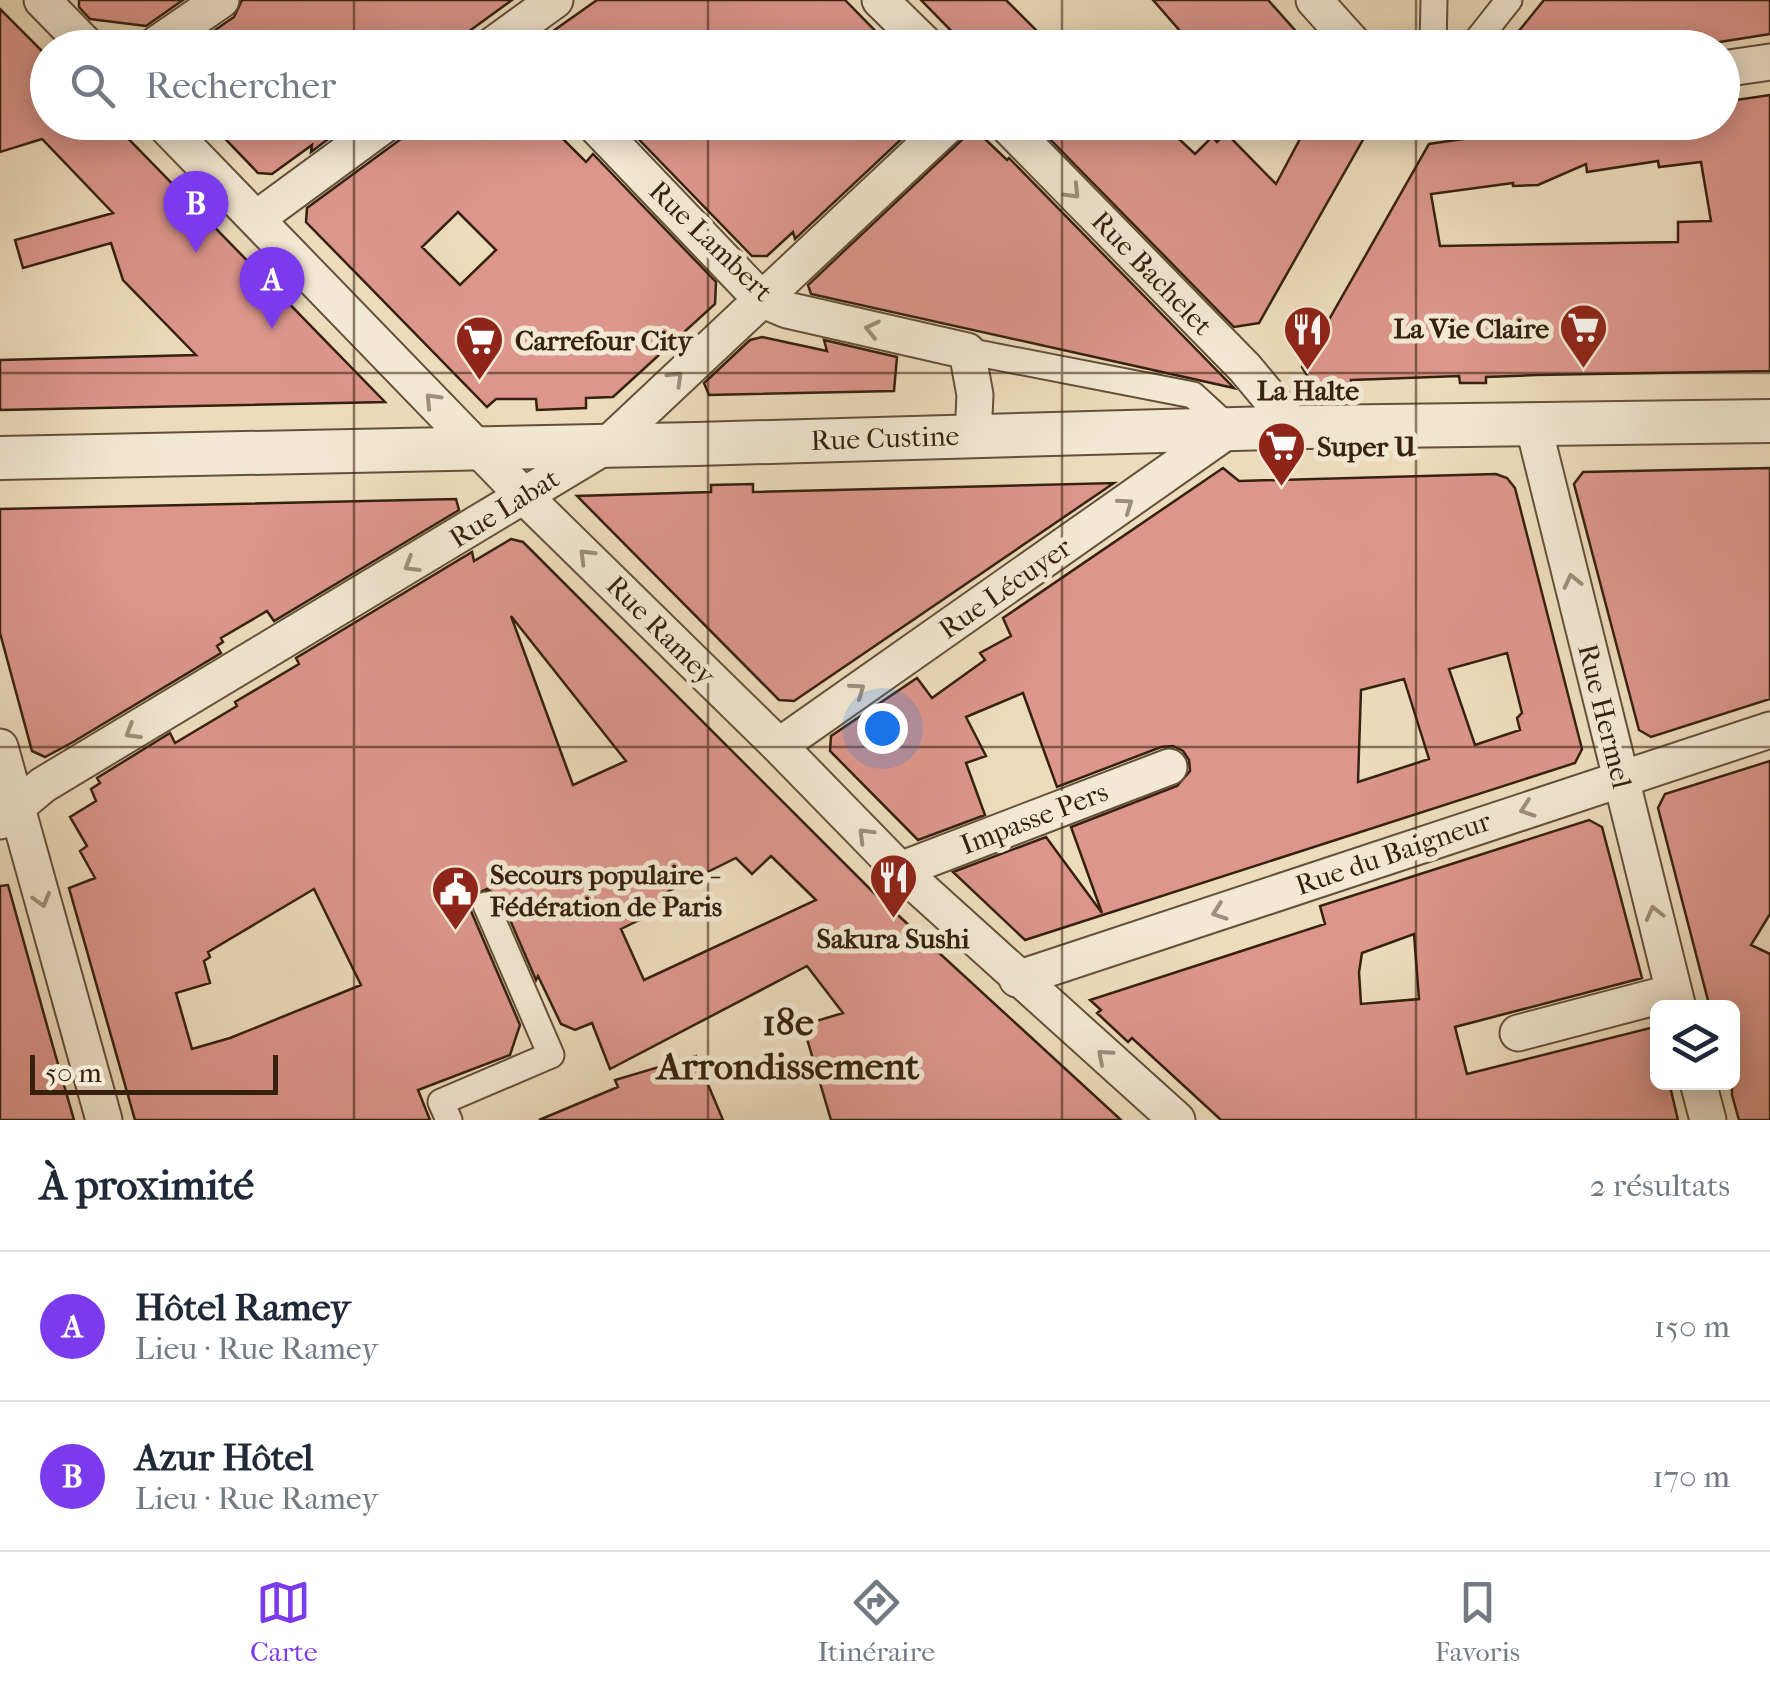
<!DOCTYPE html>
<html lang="fr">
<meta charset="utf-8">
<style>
:root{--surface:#fff;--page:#f6f6f7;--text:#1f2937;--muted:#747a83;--line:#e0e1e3;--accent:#7c3aed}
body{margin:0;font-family:"IM FELL French Canon",serif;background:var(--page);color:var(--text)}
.controls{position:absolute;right:30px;bottom:30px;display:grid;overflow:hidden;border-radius:15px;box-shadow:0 5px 25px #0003}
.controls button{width:90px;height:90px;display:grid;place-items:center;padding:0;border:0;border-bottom:2px solid var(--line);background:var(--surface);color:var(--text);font:50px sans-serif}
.scale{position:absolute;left:30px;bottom:25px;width:248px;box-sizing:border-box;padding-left:10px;border:5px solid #36210f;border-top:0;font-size:28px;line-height:35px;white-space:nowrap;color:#36210f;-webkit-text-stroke:8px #f3e8d3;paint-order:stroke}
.you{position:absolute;left:882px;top:728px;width:35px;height:35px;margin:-25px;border:8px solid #fff;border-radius:50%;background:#1a73e8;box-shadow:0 0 0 15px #1a73e833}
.badge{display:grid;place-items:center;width:65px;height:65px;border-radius:50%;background:var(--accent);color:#fff;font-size:32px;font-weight:700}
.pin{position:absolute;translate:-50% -82px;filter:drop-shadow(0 2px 5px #0008)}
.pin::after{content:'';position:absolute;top:52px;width:35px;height:30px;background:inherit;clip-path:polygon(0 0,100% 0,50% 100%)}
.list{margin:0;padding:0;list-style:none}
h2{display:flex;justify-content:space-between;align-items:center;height:130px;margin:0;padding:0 40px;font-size:42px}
h2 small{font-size:32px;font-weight:400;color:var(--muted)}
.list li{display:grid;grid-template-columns:65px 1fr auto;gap:30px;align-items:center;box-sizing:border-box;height:150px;padding:0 40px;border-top:2px solid var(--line)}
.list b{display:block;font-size:38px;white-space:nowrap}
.list p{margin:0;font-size:32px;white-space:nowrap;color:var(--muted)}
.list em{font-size:32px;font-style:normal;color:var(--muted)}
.icon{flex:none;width:55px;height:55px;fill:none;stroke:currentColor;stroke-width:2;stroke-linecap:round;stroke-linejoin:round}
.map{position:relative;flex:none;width:1770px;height:1120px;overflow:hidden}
.search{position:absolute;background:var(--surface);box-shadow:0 5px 25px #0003;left:30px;right:30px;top:30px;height:110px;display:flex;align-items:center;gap:25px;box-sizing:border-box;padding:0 35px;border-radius:55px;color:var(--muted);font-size:38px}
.sheet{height:430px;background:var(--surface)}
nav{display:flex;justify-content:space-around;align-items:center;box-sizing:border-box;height:140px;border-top:2px solid var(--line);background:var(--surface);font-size:28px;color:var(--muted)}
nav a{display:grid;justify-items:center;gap:5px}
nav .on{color:var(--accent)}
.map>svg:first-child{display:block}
.building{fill:#dc968c;stroke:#36210f;stroke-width:2.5;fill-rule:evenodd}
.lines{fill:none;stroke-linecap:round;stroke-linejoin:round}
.pedestrian-casing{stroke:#64503a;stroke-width:29}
.minor-casing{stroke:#64503a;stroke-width:39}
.tertiary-casing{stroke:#64503a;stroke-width:46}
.pedestrian{stroke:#f3e8d3;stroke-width:25}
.minor{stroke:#f3e8d3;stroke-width:35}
.tertiary{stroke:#f3e8d3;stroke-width:42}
.oneway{stroke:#9e8e7b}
.grid{fill:none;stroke:#36210f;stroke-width:2.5;stroke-opacity:0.55}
.labels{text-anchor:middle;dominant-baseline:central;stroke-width:10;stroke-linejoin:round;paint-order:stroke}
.street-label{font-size:28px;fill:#36210f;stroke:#f3e8d3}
.poi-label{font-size:28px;font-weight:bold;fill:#36210f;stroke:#f3e8d3;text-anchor:start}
.district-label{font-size:38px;font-weight:bold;fill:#36210f;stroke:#f3e8d3}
</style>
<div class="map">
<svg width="1770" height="1120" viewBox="0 0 1770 1120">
<rect width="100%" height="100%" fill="#eddcbc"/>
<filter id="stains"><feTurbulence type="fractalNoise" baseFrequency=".002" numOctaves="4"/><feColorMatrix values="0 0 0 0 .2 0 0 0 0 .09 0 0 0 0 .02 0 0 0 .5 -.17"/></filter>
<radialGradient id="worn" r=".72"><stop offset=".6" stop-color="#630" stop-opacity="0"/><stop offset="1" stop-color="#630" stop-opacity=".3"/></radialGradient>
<path class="building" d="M 79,0 L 183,0 L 146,26 L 90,19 L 79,7 Z
M 242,0 L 512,0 L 446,48 L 189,48 L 234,17 Z
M 597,0 L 845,0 L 892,48 L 529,48 Z
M 921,0 L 1006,0 L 1054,48 L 968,48 Z
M 1153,0 L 1268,0 L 1311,48 L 1195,48 Z
M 1544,0 L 1770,0 L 1770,34 L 1682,48 L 1505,48 Z
M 0,9 L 48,57 L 48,122 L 112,122 L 385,402 L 0,410 L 0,360 L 196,355 L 123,280 L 111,243 L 23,268 L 15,240 L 113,213 L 42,139 L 0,152 Z
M 1770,95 L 1770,371 L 1536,375 L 1486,377 L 1486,383 L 1460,383 L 1459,376 L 1379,379 L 1351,380 L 1351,386 L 1314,387 L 1302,367 L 1429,144 L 1578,122 L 1722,122 L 1722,102 ZM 1658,161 L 1659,167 L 1701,162 L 1711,221 L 1678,222 L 1678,242 L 1440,246 L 1431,194 L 1513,183 L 1513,186 L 1538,185 L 1586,164 L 1587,172 Z
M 209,122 L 351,122 L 311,152 L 312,145 L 272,174 L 258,173 Z
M 409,122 L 546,122 L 586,162 L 593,154 L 716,282 L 715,304 L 613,397 L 586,398 L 586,408 L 537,410 L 536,399 L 496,399 L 487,407 L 306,222 L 307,208 L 401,139 ZM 458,212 L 496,250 L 460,285 L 422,247 Z
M 622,122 L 913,122 L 903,132 L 909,132 L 795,239 L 793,232 L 767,256 L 752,256 Z
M 1044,122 L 1161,122 L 1195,154 L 1212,137 L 1217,142 L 1226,133 L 1276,184 L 1309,122 L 1373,122 L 1259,323 L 1234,327 L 1039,128 Z
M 966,136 L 984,138 L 1007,160 L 1009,158 L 1234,388 L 811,294 L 808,285 Z
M 762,337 L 827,351 L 824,340 L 897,357 L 894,391 L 709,395 L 704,383 L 750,340 Z
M 1223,468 L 1239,481 L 1496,474 L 1507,478 L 1515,488 L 1582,749 L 1575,763 L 1025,940 L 953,872 L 1046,837 L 1102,913 L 1071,827 L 1177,786 L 1190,771 L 1189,760 L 1183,751 L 1173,746 L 1161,747 L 1057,787 L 1023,693 L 966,717 L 986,756 L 966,763 L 985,815 L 918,840 L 830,751 L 831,736 L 917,678 L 932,698 L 985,660 L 980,653 L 1011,636 L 1003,618 ZM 1507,653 L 1522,713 L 1517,718 L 1520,730 L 1475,745 L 1449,669 ZM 1404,679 L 1429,759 L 1358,782 L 1361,690 Z
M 1770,468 L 1770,699 L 1651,737 L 1639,730 L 1574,484 L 1583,472 Z
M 1114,483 L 794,701 L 779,700 L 577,496 L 711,492 L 711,485 L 753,484 L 753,492 Z
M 456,499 L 459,510 L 274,621 L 267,611 L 221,638 L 223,642 L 217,646 L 221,653 L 73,742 L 45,757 L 32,751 L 0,633 L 0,509 Z
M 511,539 L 523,542 L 875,894 L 1121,1120 L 831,1120 L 803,1025 L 843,1013 L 807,966 L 610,1069 L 592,1023 L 575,1030 L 561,1024 L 538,976 L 536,980 L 501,899 L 487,889 L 472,896 L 471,911 L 520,1025 L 510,1055 L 418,1090 L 430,1120 L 135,1120 L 69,888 L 95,878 L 80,851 L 87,846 L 70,817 L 96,801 L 91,789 L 100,783 L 97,778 L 170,733 L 175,743 L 237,706 L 235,702 L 299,664 L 296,658 L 472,552 L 474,561 ZM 511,616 L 626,761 L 573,785 ZM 771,856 L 816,900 L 644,980 L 621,929 L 670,905 L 665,893 L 736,858 L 752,874 ZM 314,889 L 361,985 L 230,1038 L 192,1049 L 176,993 L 210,983 L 204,961 L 210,957 L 208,952 Z
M 1770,761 L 1770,914 L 1751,945 L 1770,954 L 1770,1120 L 1739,1120 L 1732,1095 L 1732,1008 L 1710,1008 L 1658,808 L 1665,794 Z
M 1589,820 L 1602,827 L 1642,978 L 1455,1027 L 1467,1074 L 1658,1026 L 1658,1082 L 1669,1082 L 1678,1120 L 1221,1120 L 1132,1038 L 1128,1042 L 1097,1013 L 1101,1010 L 1090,1000 L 1325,924 L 1320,906 ZM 1414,934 L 1419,999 L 1361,1004 L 1359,972 L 1362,953 Z
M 8,885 L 48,1029 L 74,1120 L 0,1120 L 0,886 Z
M 696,1056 L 723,1120 L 539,1120 L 618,1087 L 615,1080 Z"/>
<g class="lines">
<defs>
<path id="pedestrian" d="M 1433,48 L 1434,0
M 1471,48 L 1509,0
M 967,351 L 1193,395 L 1230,429
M 449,1120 L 441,1102 L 551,1055 L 486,905"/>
<path id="minor" d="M 42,0 L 89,48
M 880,0 L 929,48
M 1314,0 L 1357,48
M 151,48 L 221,0
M 489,48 L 555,0
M 1722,69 L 1770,62
M 162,122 L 524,496 L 779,746 L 900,870 L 1177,1120
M 592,122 L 761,299 L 787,310 L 967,351 L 975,395 L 973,436
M 1004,122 L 1245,368 L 1295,428
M 256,219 L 388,122
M 1533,424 L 1678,1008
M 779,746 L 1230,429
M 0,747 L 104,1120
M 0,821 L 43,785 L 606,446 L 951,122
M 900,870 L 1169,767
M 1017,979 L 1770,730
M 1518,1033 L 1674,992
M 1698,1082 L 1708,1120"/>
<path id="tertiary" d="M 0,458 L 696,444 L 1305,427 L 1770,421"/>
</defs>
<use href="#pedestrian" class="pedestrian-casing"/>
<use href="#minor" class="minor-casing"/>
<use href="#tertiary" class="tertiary-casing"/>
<use href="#pedestrian" class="pedestrian"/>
<use href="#minor" class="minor"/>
<use href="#tertiary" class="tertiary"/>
</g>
<defs><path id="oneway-chevron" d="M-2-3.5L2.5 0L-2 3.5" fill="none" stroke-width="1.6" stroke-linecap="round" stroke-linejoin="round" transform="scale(2.5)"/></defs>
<g class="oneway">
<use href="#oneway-chevron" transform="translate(1073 192) rotate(46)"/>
<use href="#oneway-chevron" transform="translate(872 329) rotate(-167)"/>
<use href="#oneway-chevron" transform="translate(676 378) rotate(-44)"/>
<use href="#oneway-chevron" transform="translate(432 400) rotate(-134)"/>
<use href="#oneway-chevron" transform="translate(1126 505) rotate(-35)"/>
<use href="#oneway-chevron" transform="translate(586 556) rotate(-135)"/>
<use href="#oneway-chevron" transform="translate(411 565) rotate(149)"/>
<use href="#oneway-chevron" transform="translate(1572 581) rotate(-103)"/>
<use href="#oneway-chevron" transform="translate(858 690) rotate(-35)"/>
<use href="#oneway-chevron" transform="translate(132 732) rotate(149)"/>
<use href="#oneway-chevron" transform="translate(1527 809) rotate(161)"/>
<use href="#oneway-chevron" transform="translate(865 835) rotate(-135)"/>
<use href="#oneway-chevron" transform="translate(42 900) rotate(74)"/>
<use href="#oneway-chevron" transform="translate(1219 912) rotate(161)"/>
<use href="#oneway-chevron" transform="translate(1654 913) rotate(-104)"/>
<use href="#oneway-chevron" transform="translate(1104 1056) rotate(-139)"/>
</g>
<path class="grid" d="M 354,0 L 354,48M 708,0 L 708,48M 1062,0 L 1062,48M 1416,0 L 1416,48M 354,122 L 354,1120M 708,122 L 708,1120M 1062,122 L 1062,1120M 1416,122 L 1416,1120M 0,373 L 1770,373M 0,747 L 1770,747"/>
<defs>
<symbol id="supermarket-pin" viewBox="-11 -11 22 30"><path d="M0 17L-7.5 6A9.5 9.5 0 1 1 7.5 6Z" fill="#8f2418" stroke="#f3e8d3"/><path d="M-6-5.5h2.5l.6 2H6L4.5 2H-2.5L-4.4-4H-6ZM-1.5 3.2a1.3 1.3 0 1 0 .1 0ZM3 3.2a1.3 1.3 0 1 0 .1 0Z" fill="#fff"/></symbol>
<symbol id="restaurant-pin" viewBox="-11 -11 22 30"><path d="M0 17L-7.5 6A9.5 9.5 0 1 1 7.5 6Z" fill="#8f2418" stroke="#f3e8d3"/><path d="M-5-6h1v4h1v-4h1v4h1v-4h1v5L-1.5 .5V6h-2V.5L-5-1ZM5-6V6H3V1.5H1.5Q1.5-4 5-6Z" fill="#fff"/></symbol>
<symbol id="civic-pin" viewBox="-11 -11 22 30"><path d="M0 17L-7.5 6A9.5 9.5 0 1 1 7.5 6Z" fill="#8f2418" stroke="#f3e8d3"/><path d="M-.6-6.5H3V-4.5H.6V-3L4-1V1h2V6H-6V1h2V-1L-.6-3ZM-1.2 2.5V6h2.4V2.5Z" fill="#fff"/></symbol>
</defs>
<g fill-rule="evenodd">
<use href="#supermarket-pin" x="1556" y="300" width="55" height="75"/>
<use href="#restaurant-pin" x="1280" y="302" width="55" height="75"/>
<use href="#supermarket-pin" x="452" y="312" width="55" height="75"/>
<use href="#supermarket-pin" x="1254" y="418" width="55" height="75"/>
<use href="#restaurant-pin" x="866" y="850" width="55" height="75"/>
<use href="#civic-pin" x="428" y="862" width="55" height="75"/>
</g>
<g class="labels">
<g class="street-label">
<text transform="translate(711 241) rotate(44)">Rue Lambert</text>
<text transform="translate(1152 273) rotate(46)">Rue Bachelet</text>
<text transform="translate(885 438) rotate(-2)">Rue Custine</text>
<text transform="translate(504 508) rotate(-32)">Rue Labat</text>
<text transform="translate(1005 588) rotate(-35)">Rue Lécuyer</text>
<text transform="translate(661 630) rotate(45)">Rue Ramey</text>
<text transform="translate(1605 716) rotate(76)">Rue Hermel</text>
<text transform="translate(1034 818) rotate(-21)">Impasse Pers</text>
<text transform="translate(1393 853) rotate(-19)">Rue du Baigneur</text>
</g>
<g class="poi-label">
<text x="1549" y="328" text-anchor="end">La Vie Claire</text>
<text x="515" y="340">Carrefour City</text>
<text x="1308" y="390" text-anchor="middle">La Halte</text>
<text x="1317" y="446">Super U</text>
<text x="490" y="874">Secours populaire -<tspan x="490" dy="32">Fédération de Paris</tspan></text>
<text x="893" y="938" text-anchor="middle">Sakura Sushi</text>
</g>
<g class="district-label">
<text x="788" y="1022">18e<tspan x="788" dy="44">Arrondissement</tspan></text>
</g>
</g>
<rect width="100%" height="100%" filter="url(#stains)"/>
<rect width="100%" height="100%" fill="url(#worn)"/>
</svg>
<div class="controls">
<button><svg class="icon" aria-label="layers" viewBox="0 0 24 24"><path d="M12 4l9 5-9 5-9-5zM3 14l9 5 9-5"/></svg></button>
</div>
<div class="scale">50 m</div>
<div class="you"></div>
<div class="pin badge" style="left:272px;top:329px">A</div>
<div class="pin badge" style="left:196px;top:253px">B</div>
<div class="search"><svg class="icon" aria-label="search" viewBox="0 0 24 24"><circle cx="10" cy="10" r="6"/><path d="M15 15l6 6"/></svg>Rechercher</div>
</div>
<section class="sheet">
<h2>À proximité<small>2 résultats</small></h2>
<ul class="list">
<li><span class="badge">A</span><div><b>Hôtel Ramey</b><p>Lieu · Rue Ramey</p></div><em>150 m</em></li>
<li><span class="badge">B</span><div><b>Azur Hôtel</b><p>Lieu · Rue Ramey</p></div><em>170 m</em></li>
</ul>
</section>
<nav>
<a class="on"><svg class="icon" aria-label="map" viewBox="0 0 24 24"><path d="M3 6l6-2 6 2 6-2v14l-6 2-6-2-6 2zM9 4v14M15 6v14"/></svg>Carte</a>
<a><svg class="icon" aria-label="directions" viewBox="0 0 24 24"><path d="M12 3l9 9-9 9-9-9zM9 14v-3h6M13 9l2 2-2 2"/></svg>Itinéraire</a>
<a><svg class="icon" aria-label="saved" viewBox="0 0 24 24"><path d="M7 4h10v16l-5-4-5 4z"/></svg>Favoris</a>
</nav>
